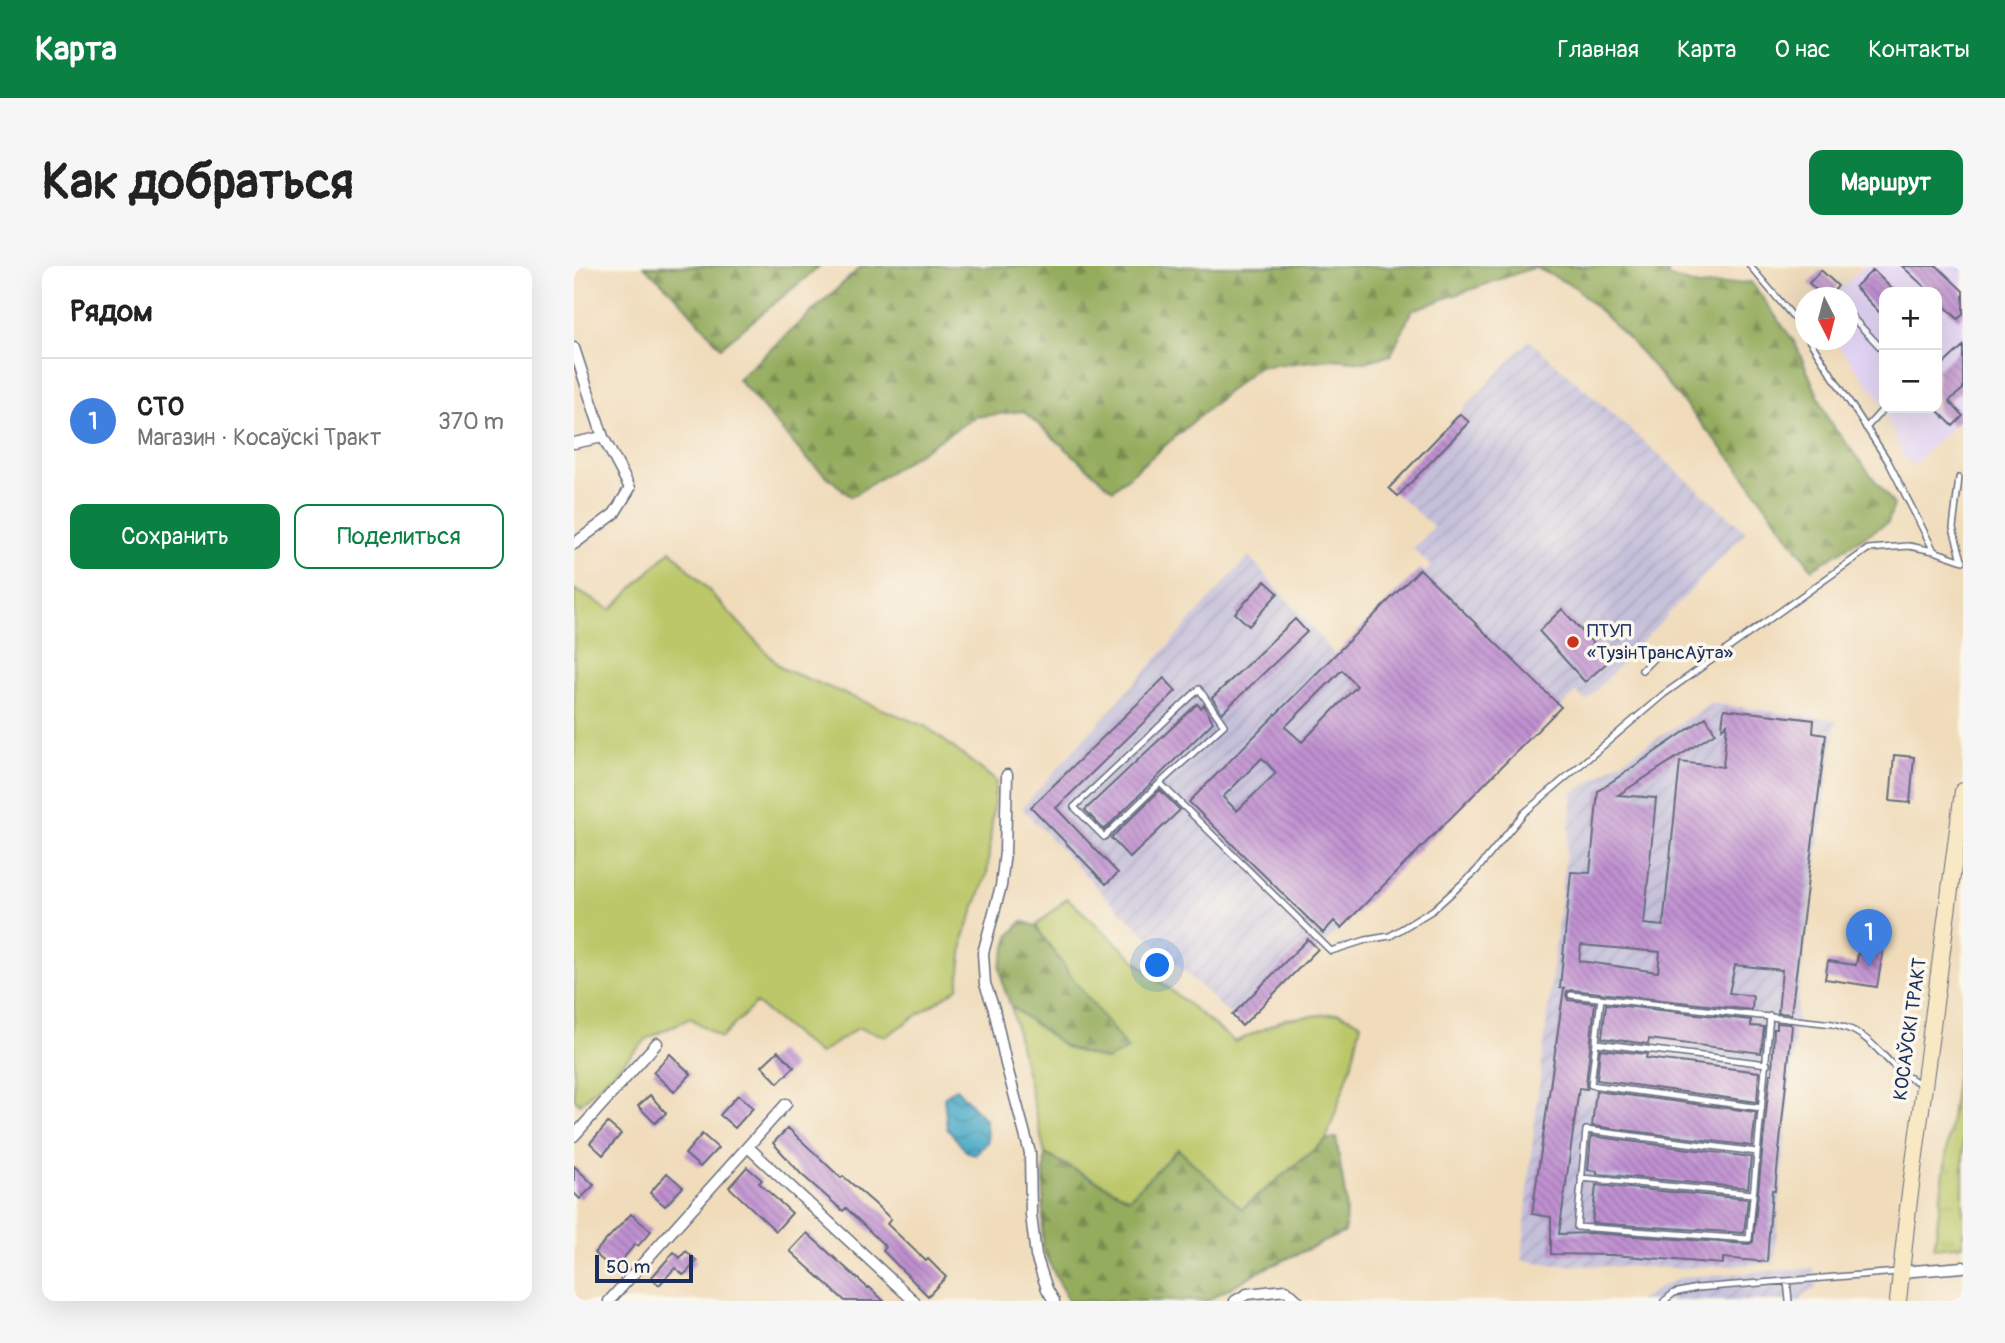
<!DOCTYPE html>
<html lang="ru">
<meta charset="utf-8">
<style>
:root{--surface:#fff;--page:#f6f6f6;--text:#222;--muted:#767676;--line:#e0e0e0;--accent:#0b8043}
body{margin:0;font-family:Pangolin,sans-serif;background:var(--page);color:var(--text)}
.controls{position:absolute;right:21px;top:21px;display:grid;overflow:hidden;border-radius:14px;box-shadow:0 7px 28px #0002}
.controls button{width:63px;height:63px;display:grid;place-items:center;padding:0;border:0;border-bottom:2px solid var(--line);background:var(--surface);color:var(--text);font:35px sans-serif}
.compass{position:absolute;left:1221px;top:21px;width:63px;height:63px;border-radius:50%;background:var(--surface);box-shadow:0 7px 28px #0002;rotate:174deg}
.scale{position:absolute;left:21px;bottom:18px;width:98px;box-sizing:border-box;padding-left:7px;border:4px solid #1b2f5e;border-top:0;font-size:19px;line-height:24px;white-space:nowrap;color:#1b2f5e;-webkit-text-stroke:5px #fbf7ec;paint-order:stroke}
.you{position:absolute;left:584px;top:700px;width:24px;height:24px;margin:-18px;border:5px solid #fff;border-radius:50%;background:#1a73e8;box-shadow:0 0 0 10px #1a73e833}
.badge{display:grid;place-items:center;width:46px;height:46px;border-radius:50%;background:var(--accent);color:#fff;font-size:23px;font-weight:700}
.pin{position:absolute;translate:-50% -58px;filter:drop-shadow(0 2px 4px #0008)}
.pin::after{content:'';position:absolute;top:37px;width:24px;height:21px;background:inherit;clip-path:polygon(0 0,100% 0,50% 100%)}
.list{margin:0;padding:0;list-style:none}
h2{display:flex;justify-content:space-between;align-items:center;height:91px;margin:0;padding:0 28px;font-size:30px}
h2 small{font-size:23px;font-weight:400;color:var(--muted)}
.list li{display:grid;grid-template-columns:46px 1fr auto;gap:21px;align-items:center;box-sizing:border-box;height:126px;padding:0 28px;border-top:2px solid var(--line)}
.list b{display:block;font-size:26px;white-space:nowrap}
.list p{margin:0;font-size:23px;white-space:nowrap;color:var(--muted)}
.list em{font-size:23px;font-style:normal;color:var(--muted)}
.actions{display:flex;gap:14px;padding:21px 28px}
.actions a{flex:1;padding:16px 0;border:2px solid var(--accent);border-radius:14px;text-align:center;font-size:24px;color:var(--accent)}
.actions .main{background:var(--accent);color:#fff}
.map{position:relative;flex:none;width:1389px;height:1035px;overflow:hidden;border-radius:14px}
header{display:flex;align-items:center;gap:42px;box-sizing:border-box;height:98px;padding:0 35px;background:var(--accent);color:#fff}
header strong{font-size:33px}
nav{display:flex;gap:38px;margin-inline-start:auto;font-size:24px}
.intro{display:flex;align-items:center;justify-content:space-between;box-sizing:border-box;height:168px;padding:0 42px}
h1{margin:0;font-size:49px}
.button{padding:18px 32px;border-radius:14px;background:var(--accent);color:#fff;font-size:24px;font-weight:700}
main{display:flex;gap:42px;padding:0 42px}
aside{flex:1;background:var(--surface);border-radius:14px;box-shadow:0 7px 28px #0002}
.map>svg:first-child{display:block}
.built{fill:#e2d4f3;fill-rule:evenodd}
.industrial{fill:url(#industrial-furrows)}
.grass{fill:#bbc769;stroke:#6b7b64;stroke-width:2}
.forest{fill:url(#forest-firs);stroke:#586e5e;stroke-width:2}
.park{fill:url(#park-tufts);stroke:#6b7b64;stroke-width:2}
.water{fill:url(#water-waves);stroke:#316c92;stroke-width:2}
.building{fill:url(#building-back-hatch);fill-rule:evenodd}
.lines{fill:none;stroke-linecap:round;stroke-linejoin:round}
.lane-casing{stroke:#666c7f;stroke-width:8}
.street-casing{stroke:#666c7f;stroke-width:13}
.secondary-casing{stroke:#666c7f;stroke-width:18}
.lane{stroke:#fff;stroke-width:5}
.street{stroke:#fff;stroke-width:10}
.secondary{stroke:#f8e8c3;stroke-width:16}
.poi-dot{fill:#c8321e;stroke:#fbf7ec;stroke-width:2.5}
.labels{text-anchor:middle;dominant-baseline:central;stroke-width:7;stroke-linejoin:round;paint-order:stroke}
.poi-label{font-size:19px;fill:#1b2f5e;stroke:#fbf7ec;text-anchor:start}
.street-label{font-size:19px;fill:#1b2f5e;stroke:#fbf7ec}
</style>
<header>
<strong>Карта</strong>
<nav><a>Главная</a><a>Карта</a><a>О нас</a><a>Контакты</a></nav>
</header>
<div class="intro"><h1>Как добраться</h1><a class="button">Маршрут</a></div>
<main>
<aside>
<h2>Рядом<small></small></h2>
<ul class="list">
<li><span class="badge" style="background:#3f7fe0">1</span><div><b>СТО</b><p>Магазин · Косаўскі Тракт</p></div><em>370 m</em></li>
</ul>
<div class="actions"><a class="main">Сохранить</a><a>Поделиться</a></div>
</aside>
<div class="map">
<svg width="1389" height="1035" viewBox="0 0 1389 1035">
<defs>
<pattern id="industrial-furrows" width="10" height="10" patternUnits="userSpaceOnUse" patternTransform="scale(1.75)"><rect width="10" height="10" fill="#c5c0da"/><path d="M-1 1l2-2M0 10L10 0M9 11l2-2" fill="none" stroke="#a9a5be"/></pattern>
<pattern id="forest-firs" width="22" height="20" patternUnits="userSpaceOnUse" patternTransform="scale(1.75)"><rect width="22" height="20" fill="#94ac5d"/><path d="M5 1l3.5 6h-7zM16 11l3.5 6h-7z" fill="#788c50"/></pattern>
<pattern id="park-tufts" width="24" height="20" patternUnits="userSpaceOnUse" patternTransform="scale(1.75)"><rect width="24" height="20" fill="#bbc769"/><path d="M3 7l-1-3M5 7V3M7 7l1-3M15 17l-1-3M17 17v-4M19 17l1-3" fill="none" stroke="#a0ab5d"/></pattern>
<pattern id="water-waves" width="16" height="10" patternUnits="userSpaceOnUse" patternTransform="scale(1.75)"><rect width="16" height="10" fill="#47a9c6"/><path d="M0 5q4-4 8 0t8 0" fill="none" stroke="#3a8aa4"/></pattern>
<pattern id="building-back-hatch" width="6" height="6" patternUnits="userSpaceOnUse" patternTransform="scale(1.75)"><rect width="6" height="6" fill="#c090d0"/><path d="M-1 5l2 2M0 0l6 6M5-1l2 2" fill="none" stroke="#9b76ac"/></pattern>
</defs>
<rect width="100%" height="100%" fill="#fbf7ec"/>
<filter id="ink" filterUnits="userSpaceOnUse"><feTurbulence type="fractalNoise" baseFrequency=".0143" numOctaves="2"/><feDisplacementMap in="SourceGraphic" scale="14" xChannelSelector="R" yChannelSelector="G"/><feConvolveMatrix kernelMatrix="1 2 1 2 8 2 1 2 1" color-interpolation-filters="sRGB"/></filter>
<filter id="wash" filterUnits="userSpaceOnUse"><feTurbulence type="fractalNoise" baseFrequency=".00686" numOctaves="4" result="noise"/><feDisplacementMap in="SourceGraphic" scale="28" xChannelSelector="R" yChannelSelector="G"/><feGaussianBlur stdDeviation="1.57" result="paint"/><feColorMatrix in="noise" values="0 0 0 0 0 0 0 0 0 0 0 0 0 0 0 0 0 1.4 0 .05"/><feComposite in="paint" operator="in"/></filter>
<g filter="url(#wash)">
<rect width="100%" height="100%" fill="#f0dcbb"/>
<path class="built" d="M 1291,0 L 1389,0 L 1389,150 L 1339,200 L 1329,190 L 1306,133 L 1260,74 L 1274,74 L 1274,32 L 1255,32 ZM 1310,26 L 1363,26 L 1363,142 L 1310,142 Z"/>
<path class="industrial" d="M 955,74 L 1172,266 L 1012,435 L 1002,426 L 668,760 L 532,631 L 448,542 L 675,290 L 761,389 L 846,303 L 851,307 L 857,300 L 839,283 L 860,261 L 815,222 Z
M 1137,437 L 1262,454 L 1226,713 L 1200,997 L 1107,1002 L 983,999 L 948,994 L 956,899 L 999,527 Z
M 1240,1002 L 1243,1023 L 1231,1027 L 1227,1035 L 1064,1035 L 1094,1017 L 1110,1011 Z"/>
<path class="grass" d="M 97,284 L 207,402 L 353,461 L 422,515 L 413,608 L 390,671 L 384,722 L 312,770 L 284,762 L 245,788 L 182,737 L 147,772 L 116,752 L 74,772 L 6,838 L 0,832 L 0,323 L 37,344 Z
M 493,632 L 572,704 L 661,776 L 711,753 L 765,747 L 787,757 L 778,797 L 752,874 L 667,943 L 604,884 L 555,932 L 471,888 L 437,740 L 493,782 L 533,794 L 496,709 L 462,660 Z"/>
<path class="forest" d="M 70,0 L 246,0 L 147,81 L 101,29 Z
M 288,0 L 1096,0 L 1093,10 L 1124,20 L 1177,16 L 1221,77 L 1255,155 L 1320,239 L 1314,256 L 1238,303 L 1160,196 L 1057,75 L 1001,21 L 961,1 L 838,44 L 817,89 L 791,96 L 759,93 L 683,101 L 539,224 L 449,145 L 401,151 L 277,231 L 232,192 L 164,113 Z
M 448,655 L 462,660 L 496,709 L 554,783 L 533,794 L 493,782 L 437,740 L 429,719 L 426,700 L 436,669 Z
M 762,872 L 772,935 L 771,966 L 686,1005 L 633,1035 L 494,1035 L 468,982 L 471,888 L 555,932 L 604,883 L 668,943 L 752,874 Z"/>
<path class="park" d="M 1389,761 L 1389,979 L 1360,982 Z"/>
<path class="water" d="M 382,822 L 411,854 L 414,875 L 401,889 L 392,885 L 373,862 L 370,831 Z"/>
<g id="blocks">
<path class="building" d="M 1328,0 L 1363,0 L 1389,25 L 1389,48 L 1384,53 L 1363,33 L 1363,26 L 1356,26 Z
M 1247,4 L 1264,20 L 1254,32 L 1250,32 L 1235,17 Z
M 1299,4 L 1321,26 L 1310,26 L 1310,51 L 1281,21 Z
M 1389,80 L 1389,123 L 1375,135 L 1389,150 L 1379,160 L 1363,144 L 1363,104 Z
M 886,148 L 895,156 L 824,230 L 815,222 Z
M 846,303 L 987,441 L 767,662 L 760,655 L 749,667 L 615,536 ZM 768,404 L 783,420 L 728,476 L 711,461 ZM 688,492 L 702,507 L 663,545 L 649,531 Z
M 691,315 L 704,327 L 675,360 L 661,347 Z
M 988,343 L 1035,395 L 1011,416 L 965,365 Z
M 721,353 L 733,366 L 648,447 L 638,432 Z
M 590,412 L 602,425 L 482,542 L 544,607 L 532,618 L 457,541 Z
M 623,438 L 627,442 L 630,439 L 639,456 L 530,564 L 511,544 Z
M 1150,443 L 1240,454 L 1239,467 L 1252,469 L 1217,748 L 1204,747 L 1208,704 L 1161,699 L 1155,727 L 1179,730 L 1178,744 L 998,724 L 993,725 L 992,729 L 994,734 L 1021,737 L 1012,818 L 1013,823 L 1005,822 L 985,968 L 1017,967 L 1175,978 L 1179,976 L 1196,808 L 1198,808 L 1200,763 L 1203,763 L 1203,757 L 1216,758 L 1218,760 L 1201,924 L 1198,924 L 1193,996 L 1149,992 L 1149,998 L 1039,989 L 977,988 L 977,951 L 958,948 L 990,722 L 986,722 L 997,606 L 1016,607 L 1024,525 L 1132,451 L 1141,467 L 1044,529 L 1082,532 L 1070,658 L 1089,660 L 1106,496 L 1149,501 L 1153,458 L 1148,462 ZM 1007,679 L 1086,686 L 1084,706 L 1005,695 Z
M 1320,489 L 1340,491 L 1336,537 L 1316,535 Z
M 586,524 L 606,544 L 556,592 L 537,572 Z
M 734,673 L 744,683 L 668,760 L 658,749 Z
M 1286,676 L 1310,680 L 1303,721 L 1251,713 L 1254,695 L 1282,699 Z
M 1032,738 L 1177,754 L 1177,760 L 1190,761 L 1187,787 L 1075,773 L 1074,778 L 1028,772 Z
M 1026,783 L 1073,788 L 1072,792 L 1185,806 L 1183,836 L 1023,814 Z
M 204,785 L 220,801 L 204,817 L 188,800 Z
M 96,788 L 117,808 L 100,826 L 79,806 Z
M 1022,825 L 1182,846 L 1178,880 L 1018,860 Z
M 76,829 L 92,847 L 81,857 L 64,840 Z
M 164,829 L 179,842 L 161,862 L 146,849 Z
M 34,857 L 47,868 L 29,889 L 16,877 Z
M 214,862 L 267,912 L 269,910 L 300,937 L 317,953 L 313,958 L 352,995 L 354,993 L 372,1011 L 354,1030 L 309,985 L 312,981 L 272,942 L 269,945 L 227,908 L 199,877 Z
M 128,868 L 144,882 L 126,901 L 111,888 Z
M 1017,870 L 1177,891 L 1174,922 L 1023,908 L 1023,905 L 1014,904 Z
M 0,900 L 20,919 L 6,933 L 0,927 Z
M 173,901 L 188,914 L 185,917 L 218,947 L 202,965 L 155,921 Z
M 93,907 L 109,921 L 91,940 L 76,927 Z
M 1022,919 L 1174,933 L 1170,967 L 1018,957 Z
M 57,948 L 77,965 L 64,980 L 61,978 L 40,1004 L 20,987 Z
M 233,967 L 294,1022 L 295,1021 L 310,1035 L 271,1035 L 216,985 Z
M 112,985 L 123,995 L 110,1009 L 101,1002 L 85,1019 L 77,1012 L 100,986 L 106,992 Z"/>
</g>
</g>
<g filter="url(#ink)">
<use href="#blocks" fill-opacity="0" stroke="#666c7f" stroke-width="2"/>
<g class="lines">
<defs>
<path id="lane" d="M 1176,0 L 1222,54 L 1232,68
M 1274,47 L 1310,85
M 1235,74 L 1314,195 L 1360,285 L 1389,295
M 1292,162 L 1310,142
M 1385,212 L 1379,262 L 1388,294
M 1068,404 L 1080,392
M 586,517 L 650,459 L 625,423 L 500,541 L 530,571 L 586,517 L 757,685 L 792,674 L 816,670 L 859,644 L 902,605 L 950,547 L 1090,428 L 1294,283 L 1335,280 L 1360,285
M 997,729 L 1259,758 C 1266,760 1274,762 1280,765 C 1306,778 1318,808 1347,817
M 1027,732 L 1017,819 L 1188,842
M 1023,777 L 1193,798
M 1183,886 L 1012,864 L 1003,961 L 1175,973 L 1196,750
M 1007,912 L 1179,928
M 1213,1015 L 1215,1035
M 1090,1035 L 1100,1027 L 1123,1022 L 1324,1006"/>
<path id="street" d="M 0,82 L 29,171 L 56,222 L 40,248 L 0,278
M 0,177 L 29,171
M 433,509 L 431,586 L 427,620 L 409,687 L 411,718 L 420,743 L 432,798 L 456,887 L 457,949 L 462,990 L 473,1023 L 480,1035
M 0,870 L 83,777
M 174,881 L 340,1035
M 1327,1006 L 1389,1001
M 35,1035 L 212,838
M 661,1035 L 673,1028 L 712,1024 L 724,1035"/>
<path id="secondary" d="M 1324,1035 L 1334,942 L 1389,525"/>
</defs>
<use href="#lane" class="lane-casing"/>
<use href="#street" class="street-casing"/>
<use href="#secondary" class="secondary-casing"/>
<use href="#lane" class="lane"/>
<use href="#street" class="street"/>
<use href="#secondary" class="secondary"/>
</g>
</g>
<circle class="poi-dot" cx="999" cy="376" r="7"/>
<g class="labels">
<g class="poi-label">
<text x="1013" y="365">ПТУП<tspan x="1013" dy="22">«ТузінТрансАўта»</tspan></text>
</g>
<g class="street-label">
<text transform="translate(1336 763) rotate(-82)">КОСАЎСКІ ТРАКТ</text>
</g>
</g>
</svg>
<div class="controls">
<button>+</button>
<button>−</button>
</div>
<svg class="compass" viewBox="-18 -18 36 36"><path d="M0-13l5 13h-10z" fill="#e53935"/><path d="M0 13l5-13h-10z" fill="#767676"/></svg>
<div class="scale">50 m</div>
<div class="you"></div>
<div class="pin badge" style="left:1295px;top:701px;background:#3f7fe0">1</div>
</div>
</main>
